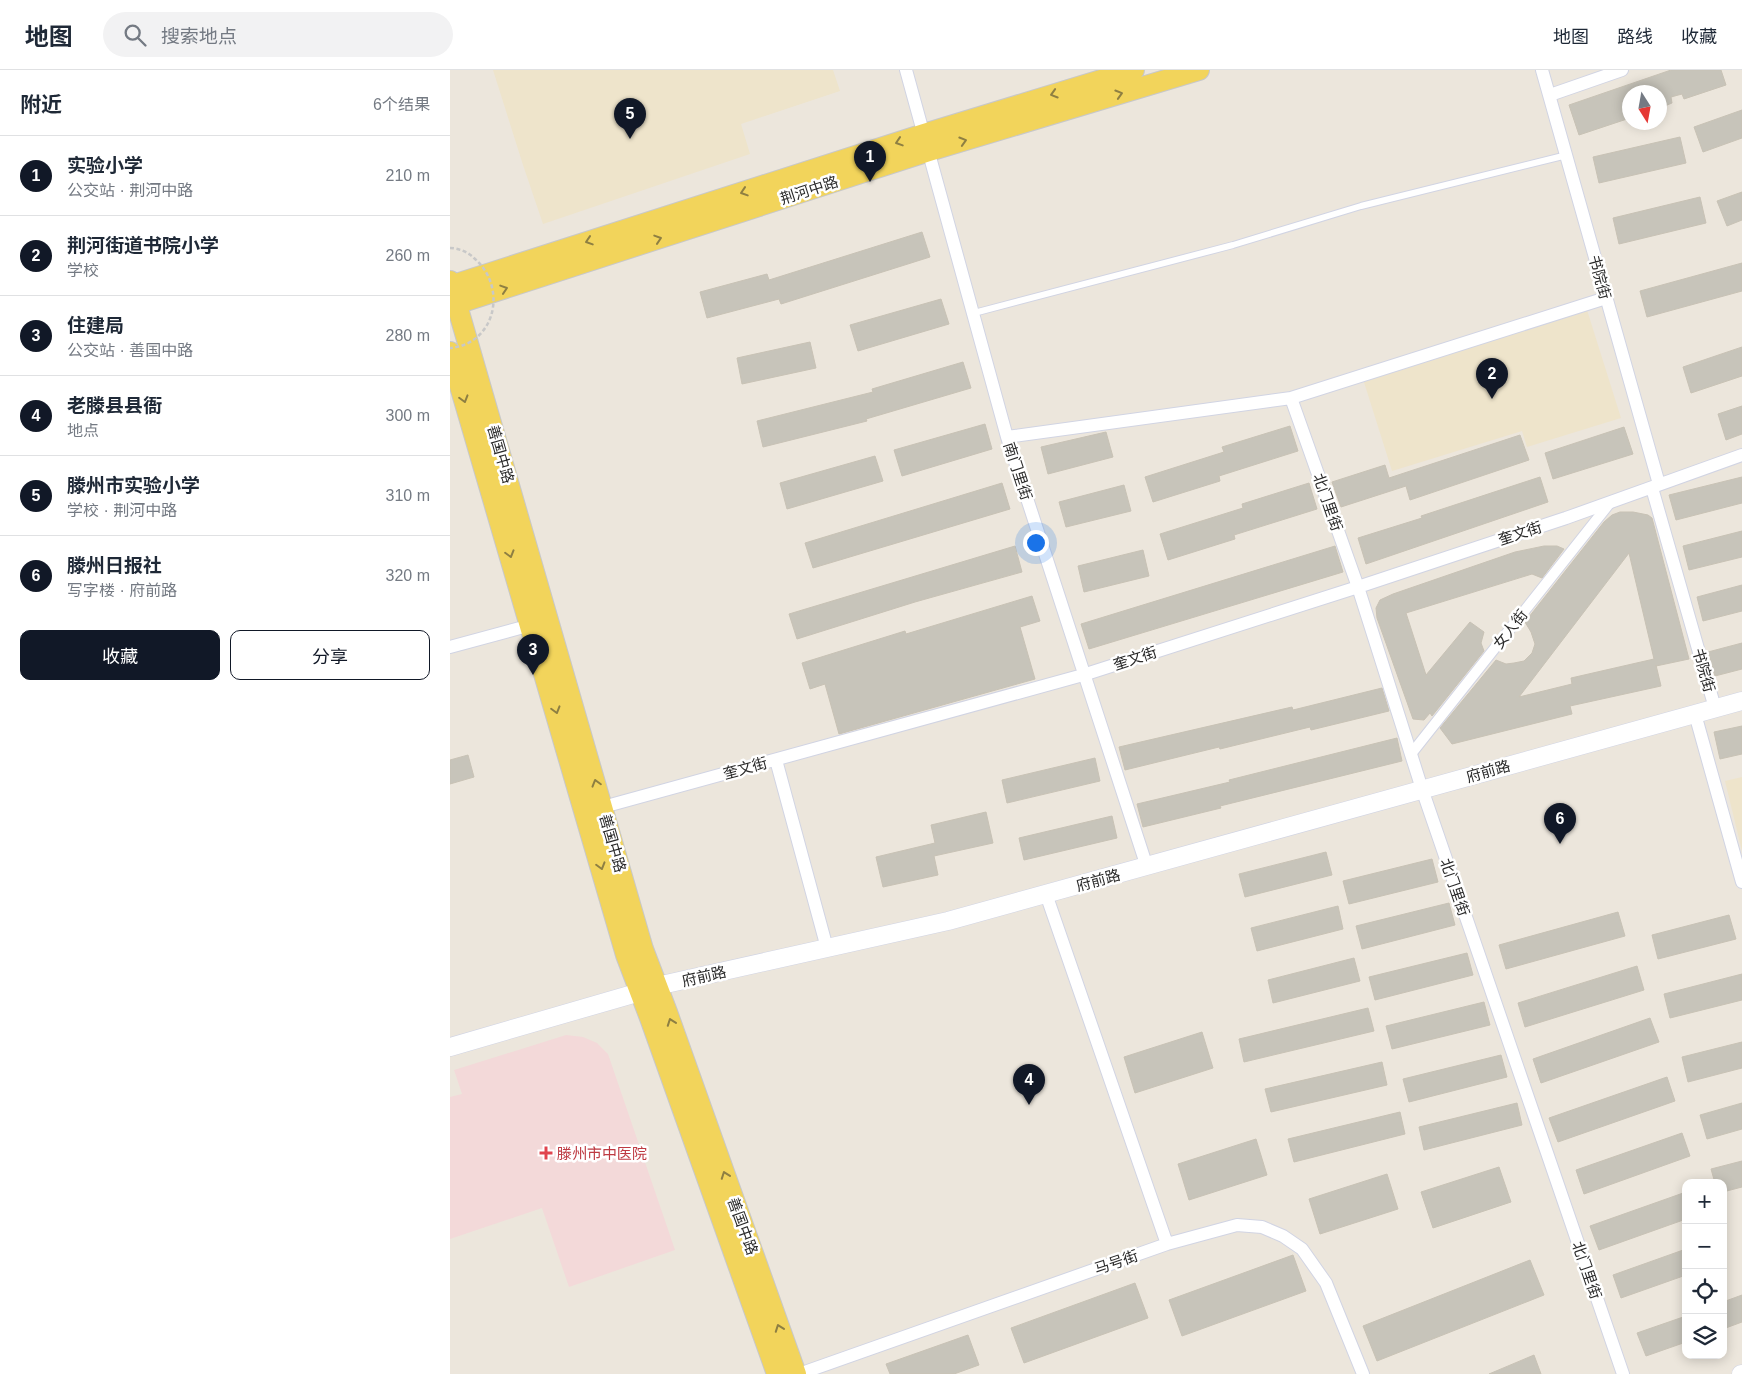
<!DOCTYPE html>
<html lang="zh">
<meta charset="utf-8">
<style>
:root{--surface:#fff;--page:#f2f2f3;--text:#1f2937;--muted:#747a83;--line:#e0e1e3;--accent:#111827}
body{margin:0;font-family:Helvetica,"Noto Sans SC",sans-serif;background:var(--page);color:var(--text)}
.controls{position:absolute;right:15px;bottom:15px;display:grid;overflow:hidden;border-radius:10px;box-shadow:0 2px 12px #0003}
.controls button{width:45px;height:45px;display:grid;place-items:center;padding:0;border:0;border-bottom:1px solid var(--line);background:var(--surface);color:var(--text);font:25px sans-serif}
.compass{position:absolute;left:1172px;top:15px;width:45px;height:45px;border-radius:50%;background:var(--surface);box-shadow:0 2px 12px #0003;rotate:169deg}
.you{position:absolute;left:585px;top:472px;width:18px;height:18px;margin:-12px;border:4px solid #fff;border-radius:50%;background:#1a73e8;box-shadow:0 0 0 8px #1a73e833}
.badge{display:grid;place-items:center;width:32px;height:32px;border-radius:50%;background:var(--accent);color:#fff;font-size:16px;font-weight:700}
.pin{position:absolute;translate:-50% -41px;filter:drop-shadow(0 1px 2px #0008)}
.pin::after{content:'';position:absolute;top:26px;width:18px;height:15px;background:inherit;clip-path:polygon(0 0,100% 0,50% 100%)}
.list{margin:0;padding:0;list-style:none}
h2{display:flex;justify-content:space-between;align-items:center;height:65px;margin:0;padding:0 20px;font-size:21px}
h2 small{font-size:16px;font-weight:400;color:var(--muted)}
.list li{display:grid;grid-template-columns:32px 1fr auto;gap:15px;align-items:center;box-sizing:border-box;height:80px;padding:0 20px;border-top:1px solid var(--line)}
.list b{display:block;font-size:19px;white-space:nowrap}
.list p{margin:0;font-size:16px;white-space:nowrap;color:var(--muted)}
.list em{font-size:16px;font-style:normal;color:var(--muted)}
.actions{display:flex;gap:10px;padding:15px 20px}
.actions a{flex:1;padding:11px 0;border:1px solid var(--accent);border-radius:10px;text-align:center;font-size:18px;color:var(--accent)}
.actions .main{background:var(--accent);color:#fff}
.icon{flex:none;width:28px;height:28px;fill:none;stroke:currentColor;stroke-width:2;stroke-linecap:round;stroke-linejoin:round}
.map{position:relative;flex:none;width:1292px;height:1304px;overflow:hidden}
header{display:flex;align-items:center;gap:30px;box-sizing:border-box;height:70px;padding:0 25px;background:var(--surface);border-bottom:1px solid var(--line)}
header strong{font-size:24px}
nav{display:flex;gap:28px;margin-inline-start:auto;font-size:18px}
.search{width:350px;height:45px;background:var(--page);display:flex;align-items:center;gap:12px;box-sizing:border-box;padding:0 18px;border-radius:28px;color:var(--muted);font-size:19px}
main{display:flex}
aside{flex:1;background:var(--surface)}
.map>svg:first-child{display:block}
.education{fill:#eee4cb}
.medical{fill:#f3d9d9}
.building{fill:#c7c4ba;stroke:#c8c2b5;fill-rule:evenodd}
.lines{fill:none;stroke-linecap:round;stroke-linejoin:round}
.service-casing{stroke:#d1d4e3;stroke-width:8}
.pedestrian-casing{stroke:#d1d4e3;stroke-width:12}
.minor-casing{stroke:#d1d4e3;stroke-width:14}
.secondary-casing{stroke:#d1d4e3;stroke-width:19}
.primary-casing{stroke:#c8c8c8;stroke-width:22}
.service{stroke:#fff;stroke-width:6}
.pedestrian{stroke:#fff;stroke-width:10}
.minor{stroke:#fff;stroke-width:12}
.secondary{stroke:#fff;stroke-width:18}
.primary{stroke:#f2d45b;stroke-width:20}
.path-bridge{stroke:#c8c8c8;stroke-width:2.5;stroke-dasharray:4 2.5;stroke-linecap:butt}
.oneway{stroke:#8e7f42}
.health-dot{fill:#e0444e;stroke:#fff;stroke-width:2}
.labels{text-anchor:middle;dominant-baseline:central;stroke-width:5;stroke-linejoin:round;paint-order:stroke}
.street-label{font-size:15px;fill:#2a2a2a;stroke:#fff}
.health-label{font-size:15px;fill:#be3a42;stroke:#fff;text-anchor:start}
</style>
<header>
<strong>地图</strong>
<div class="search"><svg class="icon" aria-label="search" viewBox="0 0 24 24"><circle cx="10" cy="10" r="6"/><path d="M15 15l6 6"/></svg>搜索地点</div>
<nav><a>地图</a><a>路线</a><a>收藏</a></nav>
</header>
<main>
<aside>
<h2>附近<small>6个结果</small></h2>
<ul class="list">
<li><span class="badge">1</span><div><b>实验小学</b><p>公交站 · 荆河中路</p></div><em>210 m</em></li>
<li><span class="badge">2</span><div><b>荆河街道书院小学</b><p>学校</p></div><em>260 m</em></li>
<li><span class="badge">3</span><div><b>住建局</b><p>公交站 · 善国中路</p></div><em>280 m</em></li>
<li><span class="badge">4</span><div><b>老滕县县衙</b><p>地点</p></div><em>300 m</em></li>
<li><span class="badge">5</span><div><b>滕州市实验小学</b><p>学校 · 荆河中路</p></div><em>310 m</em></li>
<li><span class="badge">6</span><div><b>滕州日报社</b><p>写字楼 · 府前路</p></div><em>320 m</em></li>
</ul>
<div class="actions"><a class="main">收藏</a><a>分享</a></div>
</aside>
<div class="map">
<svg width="1292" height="1304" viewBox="0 0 1292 1304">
<rect width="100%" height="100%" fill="#ece6dc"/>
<path class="education" d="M 43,0 L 383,0 L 390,21 L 291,54 L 300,84 L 93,154 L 73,95 Z
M 1137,240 L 1171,348 L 1077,377 L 1072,361 L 942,401 L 913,309 Z
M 1292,707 L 1292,781 L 1275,711 Z"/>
<path class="medical" d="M 116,965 L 133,967 L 147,973 L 158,984 L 225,1180 L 119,1217 L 92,1138 L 0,1169 L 0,1027 L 12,1024 L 4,1000 Z"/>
<path class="building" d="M 1221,0 L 1271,0 L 1276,15 L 1234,29 L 1232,24 L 1221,27 L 1222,33 L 1210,38 L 1210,22 L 1180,22 L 1180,48 L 1129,65 L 1119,35 Z
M 1292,40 L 1292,68 L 1253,82 L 1244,57 Z
M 1230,67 L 1236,93 L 1149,113 L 1143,87 Z
M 1292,122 L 1292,150 L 1277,156 L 1267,131 Z
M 1250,127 L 1256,153 L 1169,174 L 1163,148 Z
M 472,162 L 480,187 L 331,234 L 329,229 L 257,248 L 250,222 L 317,204 L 319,210 Z
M 1292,193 L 1292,221 L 1197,247 L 1190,221 Z
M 491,229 L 499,254 L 408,281 L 400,255 Z
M 360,272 L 366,298 L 292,314 L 287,288 Z
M 1292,277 L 1292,306 L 1241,323 L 1233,297 Z
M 513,292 L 521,318 L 416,349 L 417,351 L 313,377 L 307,351 L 423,322 L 422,319 Z
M 1292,336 L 1292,364 L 1276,370 L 1268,344 Z
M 535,354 L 542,379 L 452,406 L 444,380 Z
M 840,356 L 848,381 L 769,406 L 770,411 L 703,432 L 695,407 L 774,382 L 772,377 Z
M 1174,357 L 1183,384 L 1103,409 L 1095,383 Z
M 656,362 L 663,387 L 598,404 L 591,377 Z
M 1070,365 L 1079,390 L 960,430 L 956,416 L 891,437 L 882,412 L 935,395 L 939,408 Z
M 425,386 L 433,411 L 337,439 L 330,413 Z
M 1090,407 L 1098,432 L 916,494 L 908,468 L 972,448 L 971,446 Z
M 1292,407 L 1292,433 L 1226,450 L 1219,425 Z
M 552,413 L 560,439 L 363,498 L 355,473 Z
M 859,413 L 867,439 L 784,465 L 785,469 L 718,490 L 710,464 L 793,438 L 792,434 Z
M 674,415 L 681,441 L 616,457 L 609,432 Z
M 1170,442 L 1183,442 L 1198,445 L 1202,448 L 1239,589 L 1206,596 L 1206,595 L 1211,616 L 1120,636 L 1122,644 L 1002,674 L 990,658 L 1046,590 L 1056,594 L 1064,593 L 1074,591 L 1082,583 L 1085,574 L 1081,562 L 1075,552 L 1154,452 L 1162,445 ZM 1179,483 L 1204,589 L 1121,608 L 1122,614 L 1069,627 Z
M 1292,461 L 1292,487 L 1239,500 L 1233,476 Z
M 565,476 L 572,502 L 465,532 L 347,569 L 339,544 Z
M 885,476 L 893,502 L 639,579 L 631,554 Z
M 1094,476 L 1107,476 L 1114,479 L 1092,508 L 1082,504 L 956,543 L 976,605 L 1020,552 L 1034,562 L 1031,573 L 1034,581 L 982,646 L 980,643 L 974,650 L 963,649 L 927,548 L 926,538 L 930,530 L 943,524 L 1065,482 Z
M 693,480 L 699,506 L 634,522 L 628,496 Z
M 1292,515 L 1292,541 L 1253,551 L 1247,527 Z
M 582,526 L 590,551 L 570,557 L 585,609 L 389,664 L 375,614 L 360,619 L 352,593 L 455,561 L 456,564 Z
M 1292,573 L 1292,599 L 1265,606 L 1258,582 Z
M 932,618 L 939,641 L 861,660 L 860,657 L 770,679 L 769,677 L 675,700 L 669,677 L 842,637 L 843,640 Z
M 1292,656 L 1292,684 L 1270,689 L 1264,662 Z
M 947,668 L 952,691 L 770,736 L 771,738 L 693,757 L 687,734 L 780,712 L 779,710 Z
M 18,685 L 24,707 L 0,714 L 0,690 Z
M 645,688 L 650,711 L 557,733 L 552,710 Z
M 536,742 L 543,773 L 484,786 L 488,805 L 433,817 L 426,787 L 485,773 L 481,755 Z
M 662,746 L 667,768 L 574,790 L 569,768 Z
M 876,782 L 882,805 L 795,827 L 789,804 Z
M 982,789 L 988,812 L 899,834 L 893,811 Z
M 999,833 L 1005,855 L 912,879 L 906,856 Z
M 888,836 L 893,859 L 807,881 L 801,858 Z
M 1168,842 L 1175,866 L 1056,899 L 1049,875 Z
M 1279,845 L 1286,869 L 1208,889 L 1202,865 Z
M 1017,883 L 1023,905 L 925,930 L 919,907 Z
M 904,888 L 910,911 L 823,933 L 818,910 Z
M 1187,896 L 1194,920 L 1075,957 L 1068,933 Z
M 1292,904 L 1292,930 L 1220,948 L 1214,924 Z
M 1034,932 L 1040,955 L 942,979 L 936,956 Z
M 918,938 L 924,961 L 794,992 L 789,969 Z
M 1200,948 L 1209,972 L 1091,1013 L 1083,989 Z
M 752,962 L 763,998 L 685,1023 L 674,987 Z
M 1292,972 L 1292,998 L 1238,1012 L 1232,987 Z
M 1051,985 L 1057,1007 L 959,1032 L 953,1009 Z
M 932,992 L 937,1015 L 821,1042 L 815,1019 Z
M 1217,1007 L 1225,1031 L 1108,1072 L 1099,1048 Z
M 1067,1033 L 1072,1055 L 974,1080 L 969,1057 Z
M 1292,1033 L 1292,1059 L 1257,1069 L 1250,1045 Z
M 950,1042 L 955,1064 L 844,1092 L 838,1069 Z
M 1232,1063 L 1240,1086 L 1134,1124 L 1126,1100 Z
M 806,1069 L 817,1105 L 739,1130 L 728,1094 Z
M 1292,1091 L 1292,1117 L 1273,1122 L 1273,1113 L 1265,1113 L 1261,1099 Z
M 1049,1097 L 1061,1132 L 983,1158 L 971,1122 Z
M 937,1104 L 948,1139 L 870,1164 L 859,1129 Z
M 1236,1122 L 1236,1149 L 1149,1180 L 1140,1156 Z
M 1236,1179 L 1236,1205 L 1171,1228 L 1163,1205 Z
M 843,1185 L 856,1221 L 732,1266 L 719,1230 Z
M 1080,1190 L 1094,1225 L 927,1291 L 913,1256 Z
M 685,1213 L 698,1248 L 574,1293 L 561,1258 Z
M 1292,1225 L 1292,1252 L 1273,1259 L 1273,1232 Z
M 1236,1246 L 1236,1272 L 1196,1286 L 1187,1263 Z
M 518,1265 L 529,1295 L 504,1304 L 440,1304 L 436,1294 Z
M 1084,1285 L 1091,1304 L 1039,1304 Z"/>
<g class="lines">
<defs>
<path id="service" d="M 524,243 L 783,175 L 911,136 L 1117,85"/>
<path id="pedestrian" d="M 961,684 L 1159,434"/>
<path id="minor" d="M 456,0 L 557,367 L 697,797
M 1092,0 L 1209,414
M 1100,25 L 1172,0
M 841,328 L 908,517 L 972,719 L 1173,1304
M 557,367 L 841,328 L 1156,228
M 1202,418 L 1265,638
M 0,577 L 81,555
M 1245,644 L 1292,812
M 326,690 L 377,878
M 153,737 L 633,605 L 908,517 L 1116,448 L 1292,385
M 596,824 L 717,1174
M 349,1304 L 717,1174 L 787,1155 L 812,1157 L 833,1166 L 852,1179 L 876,1213 L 913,1304"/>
<path id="secondary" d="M 0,977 L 190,922 L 207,916 L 498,851 L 1292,631
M 1291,1304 L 1292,1304"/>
<path id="primary" d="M 0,211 L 193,879 L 217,942 L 346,1304
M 0,216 L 474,64 L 684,0
M 0,236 L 479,81 L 749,0
M 0,282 L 176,885 L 200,948 L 327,1304"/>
</defs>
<use href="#service" class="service-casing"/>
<use href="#pedestrian" class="pedestrian-casing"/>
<use href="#minor" class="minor-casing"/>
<use href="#secondary" class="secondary-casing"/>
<use href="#primary" class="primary-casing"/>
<use href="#service" class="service"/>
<use href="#pedestrian" class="pedestrian"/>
<use href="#minor" class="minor"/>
<use href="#secondary" class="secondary"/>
<use href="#primary" class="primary"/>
<path class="path-bridge" d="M 0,178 C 8,178 18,182 24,188 C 58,217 46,274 0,278"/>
</g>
<defs><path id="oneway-chevron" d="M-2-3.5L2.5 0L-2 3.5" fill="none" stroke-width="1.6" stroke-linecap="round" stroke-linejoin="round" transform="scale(1.25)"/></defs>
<g class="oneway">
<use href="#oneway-chevron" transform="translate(604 24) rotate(163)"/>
<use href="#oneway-chevron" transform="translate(669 24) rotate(-17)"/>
<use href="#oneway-chevron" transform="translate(513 71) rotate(-17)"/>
<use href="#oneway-chevron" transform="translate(449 72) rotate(162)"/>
<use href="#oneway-chevron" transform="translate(294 122) rotate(162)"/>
<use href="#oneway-chevron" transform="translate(208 169) rotate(-18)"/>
<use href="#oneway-chevron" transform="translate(139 171) rotate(162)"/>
<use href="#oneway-chevron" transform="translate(54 219) rotate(-18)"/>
<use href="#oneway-chevron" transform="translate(14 329) rotate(74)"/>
<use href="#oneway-chevron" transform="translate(60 484) rotate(74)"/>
<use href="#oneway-chevron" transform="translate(106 640) rotate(74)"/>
<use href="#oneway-chevron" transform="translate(146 713) rotate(-106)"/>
<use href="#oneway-chevron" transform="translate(151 796) rotate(74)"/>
<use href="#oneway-chevron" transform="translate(221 952) rotate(-110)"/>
<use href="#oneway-chevron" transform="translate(275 1105) rotate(-110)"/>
<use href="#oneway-chevron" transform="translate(329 1258) rotate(-110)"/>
</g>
<path class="health-dot" d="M93.5 1075.5h5v5h5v5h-5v5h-5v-5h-5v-5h5z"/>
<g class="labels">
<g class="street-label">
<text transform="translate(359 120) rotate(-18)">荆河中路</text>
<text transform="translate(1150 207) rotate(75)">书院街</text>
<text transform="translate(51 384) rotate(74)">善国中路</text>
<text transform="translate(568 401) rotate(72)">南门里街</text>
<text transform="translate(878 432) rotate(71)">北门里街</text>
<text transform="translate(1070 463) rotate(-18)">奎文街</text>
<text transform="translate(1060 559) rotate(-52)">女人街</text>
<text transform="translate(685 588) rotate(-18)">奎文街</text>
<text transform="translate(1254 600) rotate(74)">书院街</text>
<text transform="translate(295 698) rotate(-15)">奎文街</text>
<text transform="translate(1038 701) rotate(-16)">府前路</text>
<text transform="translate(163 773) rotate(74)">善国中路</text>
<text transform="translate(648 810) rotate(-15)">府前路</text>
<text transform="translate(1005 817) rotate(71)">北门里街</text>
<text transform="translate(254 906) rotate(-13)">府前路</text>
<text transform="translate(293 1156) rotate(70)">善国中路</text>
<text transform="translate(666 1192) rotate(-19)">马号街</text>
<text transform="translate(1137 1200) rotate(71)">北门里街</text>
</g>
<g class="health-label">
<text x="107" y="1083">滕州市中医院</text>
</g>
</g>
</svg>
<div class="controls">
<button>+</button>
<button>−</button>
<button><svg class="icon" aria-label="locate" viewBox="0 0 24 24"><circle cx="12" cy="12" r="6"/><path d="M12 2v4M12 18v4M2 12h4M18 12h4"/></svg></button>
<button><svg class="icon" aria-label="layers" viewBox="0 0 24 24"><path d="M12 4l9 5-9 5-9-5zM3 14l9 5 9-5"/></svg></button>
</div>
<svg class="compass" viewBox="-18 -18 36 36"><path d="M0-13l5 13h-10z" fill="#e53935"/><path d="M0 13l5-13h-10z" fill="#747a83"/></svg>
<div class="you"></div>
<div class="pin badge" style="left:420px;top:112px">1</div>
<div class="pin badge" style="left:1042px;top:329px">2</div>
<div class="pin badge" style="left:83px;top:605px">3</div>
<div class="pin badge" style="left:579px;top:1035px">4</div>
<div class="pin badge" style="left:180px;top:69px">5</div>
<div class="pin badge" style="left:1110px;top:774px">6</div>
</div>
</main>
